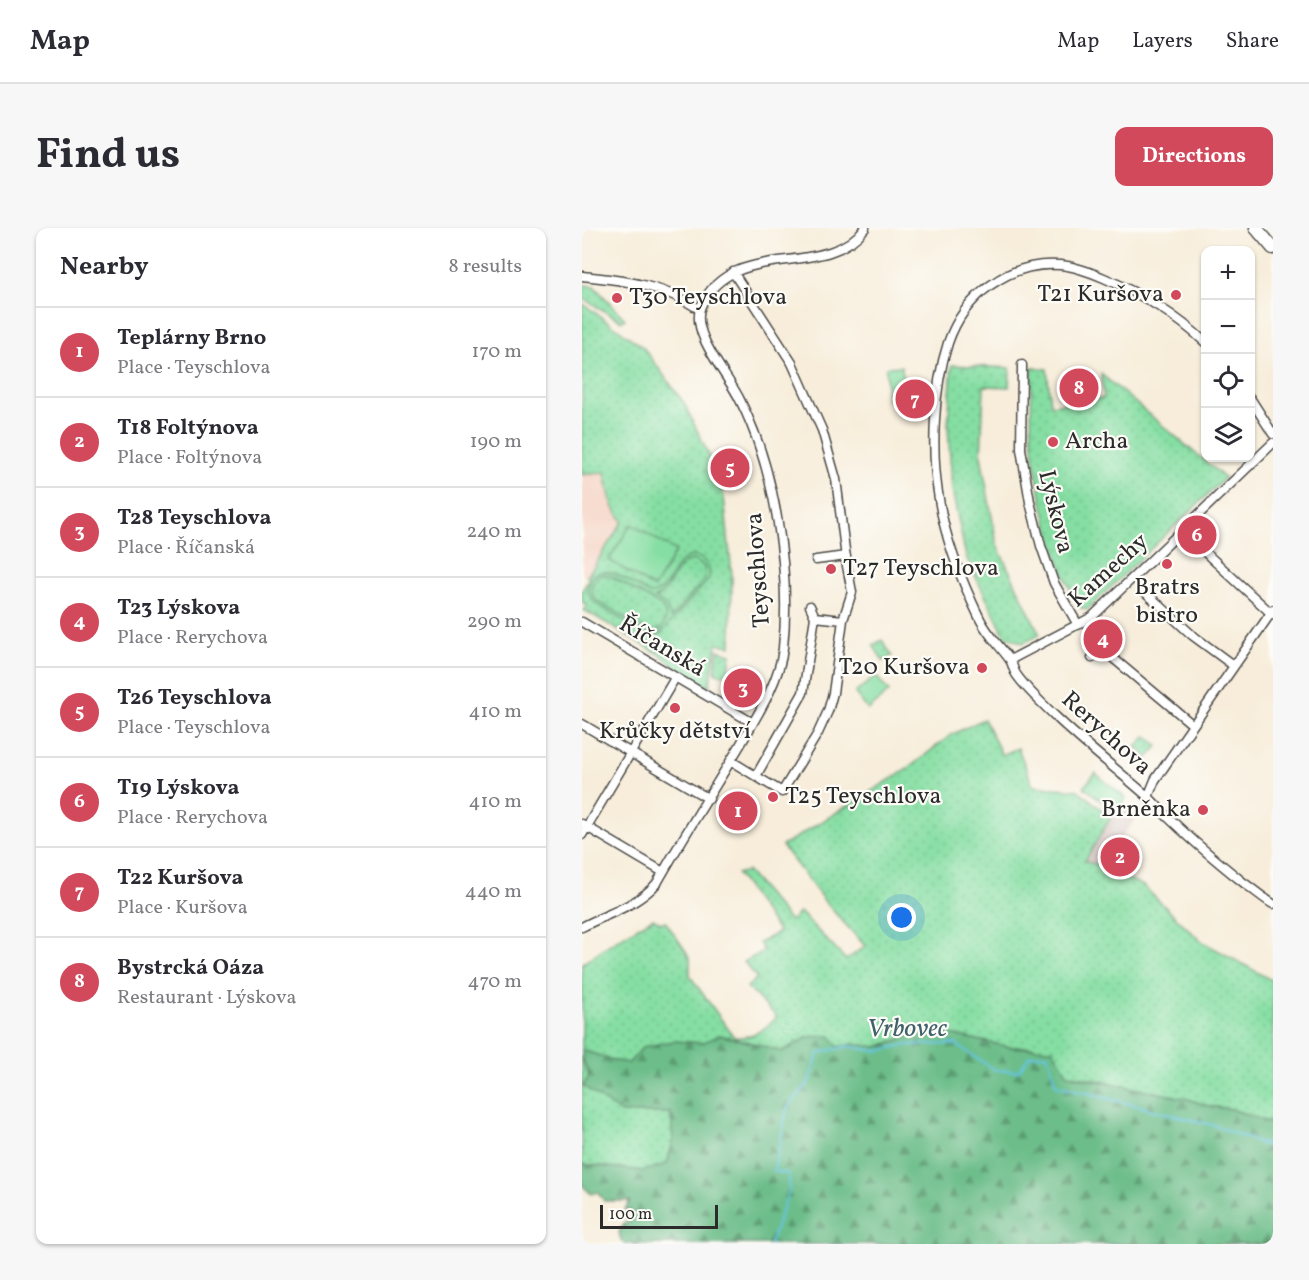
<!DOCTYPE html>
<meta charset="utf-8">
<style>
:root{--surface:#fff;--page:#f7f7f7;--text:#2b2b33;--muted:#7c7c81;--line:#e1e1e2;--accent:#d1495b}
body{margin:0;font-family:Vollkorn,serif;background:var(--page);color:var(--text)}
.controls{position:absolute;right:18px;top:18px;display:grid;overflow:hidden;border-radius:12px;box-shadow:0 2px 4px #0004}
.controls button{width:54px;height:54px;display:grid;place-items:center;padding:0;border:0;border-bottom:2px solid var(--line);background:var(--surface);color:var(--text);font:30px sans-serif}
.scale{position:absolute;left:18px;bottom:15px;width:118px;box-sizing:border-box;padding-left:6px;border:3px solid #2b2b2b;border-top:0;font-size:16px;line-height:21px;white-space:nowrap;color:#2b2b2b;-webkit-text-stroke:4px #fdfcf7;paint-order:stroke}
.you{position:absolute;left:320px;top:690px;width:21px;height:21px;margin:-15px;border:4px solid #fff;border-radius:50%;background:#1a73e8;box-shadow:0 0 0 9px #1a73e833}
.badge{display:grid;place-items:center;width:39px;height:39px;border-radius:50%;background:var(--accent);color:#fff;font-size:20px;font-weight:700}
.pin{position:absolute;translate:-50% -50%;border:3px solid #fff;box-shadow:0 2px 6px #0006}
.list{margin:0;padding:0;list-style:none}
h2{display:flex;justify-content:space-between;align-items:center;height:78px;margin:0;padding:0 24px;font-size:26px}
h2 small{font-size:20px;font-weight:400;color:var(--muted)}
.list li{display:grid;grid-template-columns:39px 1fr auto;gap:18px;align-items:center;box-sizing:border-box;height:90px;padding:0 24px;border-top:2px solid var(--line)}
.list b{display:block;font-size:22px;white-space:nowrap}
.list p{margin:0;font-size:20px;white-space:nowrap;color:var(--muted)}
.list em{font-size:20px;font-style:normal;color:var(--muted)}
.icon{flex:none;width:33px;height:33px;fill:none;stroke:currentColor;stroke-width:2;stroke-linecap:round;stroke-linejoin:round}
.map{position:relative;flex:none;width:691px;height:1016px;overflow:hidden;border-radius:12px}
header{display:flex;align-items:center;gap:36px;box-sizing:border-box;height:84px;padding:0 30px;background:var(--surface);border-bottom:2px solid var(--line)}
header strong{font-size:28px}
nav{display:flex;gap:33px;margin-inline-start:auto;font-size:21px}
.intro{display:flex;align-items:center;justify-content:space-between;box-sizing:border-box;height:144px;padding:0 36px}
h1{margin:0;font-size:42px}
.button{padding:15px 27px;border-radius:12px;background:var(--accent);color:#fff;font-size:21px;font-weight:700}
main{display:flex;gap:36px;padding:0 36px}
aside{flex:1;background:var(--surface);border-radius:12px;box-shadow:0 2px 4px #0004}
.map>svg:first-child{display:block}
.built{fill:#f5d2c3}
.industrial{fill:#d1bfbd}
.green{fill:url(#green-dots);stroke:#588467;stroke-width:1.5}
.forest{fill:url(#forest-firs);stroke:#4c745a;stroke-width:1.5}
.pitch{fill:#85dea3;stroke:#588467;stroke-width:1.5;fill-rule:evenodd}
.lines{fill:none;stroke-linecap:round;stroke-linejoin:round}
.stream{stroke:#66c6e4;stroke-width:2}
.street-casing{stroke:#4a4845;stroke-width:11}
.secondary-casing{stroke:#4a4845;stroke-width:15}
.street{stroke:#fff;stroke-width:8}
.secondary{stroke:#fff;stroke-width:12}
.poi-dot{fill:#d1495b;stroke:#fdfcf7;stroke-width:2}
.labels{text-anchor:middle;dominant-baseline:central;stroke-width:4.5;stroke-linejoin:round;paint-order:stroke}
.poi-label{font-size:24px;fill:#2b2b2b;stroke:#fdfcf7;text-anchor:start}
.street-label{font-size:24px;fill:#2b2b2b;stroke:#fdfcf7}
.water-label{font-size:26px;font-style:italic;fill:#40616c;stroke:#fdfcf7}
</style>
<header>
<strong>Map</strong>
<nav><a>Map</a><a>Layers</a><a>Share</a></nav>
</header>
<div class="intro"><h1>Find us</h1><a class="button">Directions</a></div>
<main>
<aside>
<h2>Nearby<small>8 results</small></h2>
<ul class="list">
<li><span class="badge">1</span><div><b>Teplárny Brno</b><p>Place · Teyschlova</p></div><em>170 m</em></li>
<li><span class="badge">2</span><div><b>T18 Foltýnova</b><p>Place · Foltýnova</p></div><em>190 m</em></li>
<li><span class="badge">3</span><div><b>T28 Teyschlova</b><p>Place · Říčanská</p></div><em>240 m</em></li>
<li><span class="badge">4</span><div><b>T23 Lýskova</b><p>Place · Rerychova</p></div><em>290 m</em></li>
<li><span class="badge">5</span><div><b>T26 Teyschlova</b><p>Place · Teyschlova</p></div><em>410 m</em></li>
<li><span class="badge">6</span><div><b>T19 Lýskova</b><p>Place · Rerychova</p></div><em>410 m</em></li>
<li><span class="badge">7</span><div><b>T22 Kuršova</b><p>Place · Kuršova</p></div><em>440 m</em></li>
<li><span class="badge">8</span><div><b>Bystrcká Oáza</b><p>Restaurant · Lýskova</p></div><em>470 m</em></li>
</ul>
</aside>
<div class="map">
<svg width="691" height="1016" viewBox="0 0 691 1016">
<defs>
<pattern id="green-dots" width="8" height="8" patternUnits="userSpaceOnUse" patternTransform="scale(1.5)"><rect width="8" height="8" fill="#85dea3"/><path d="M2 2h.1M6 6h.1" fill="none" stroke="#73bf8c" stroke-width="1.8" stroke-linecap="round"/></pattern>
<pattern id="forest-firs" width="22" height="20" patternUnits="userSpaceOnUse" patternTransform="scale(1.5)"><rect width="22" height="20" fill="#6cbd89"/><path d="M5 1l3.5 6h-7zM16 11l3.5 6h-7z" fill="#599a70"/></pattern>
</defs>
<rect width="100%" height="100%" fill="#fdfcf7"/>
<filter id="ink" filterUnits="userSpaceOnUse"><feTurbulence type="fractalNoise" baseFrequency=".0167" numOctaves="2"/><feDisplacementMap in="SourceGraphic" scale="12" xChannelSelector="R" yChannelSelector="G"/><feConvolveMatrix kernelMatrix="1 2 1 2 8 2 1 2 1" color-interpolation-filters="sRGB"/></filter>
<filter id="wash" filterUnits="userSpaceOnUse"><feTurbulence type="fractalNoise" baseFrequency=".008" numOctaves="4" result="noise"/><feDisplacementMap in="SourceGraphic" scale="24" xChannelSelector="R" yChannelSelector="G"/><feGaussianBlur stdDeviation="1.35" result="paint"/><feColorMatrix in="noise" values="0 0 0 0 0 0 0 0 0 0 0 0 0 0 0 0 0 1.4 0 .05"/><feComposite in="paint" operator="in"/></filter>
<g filter="url(#wash)">
<rect width="100%" height="100%" fill="#f7edda"/>
<path class="built" d="M 23,243 L 26,261 L 41,293 L 5,349 L 0,346 L 0,247 Z"/>
<path class="industrial" d="M 540,576 L 556,587 L 519,638 L 503,633 L 529,589 Z"/>
<path class="green" d="M 0,57 L 12,58 L 43,91 L 40,93 L 0,70 Z
M 0,75 L 61,119 L 102,175 L 132,238 L 142,269 L 150,347 L 149,418 L 135,416 L 127,459 L 95,441 L 82,429 L 2,382 L 5,378 L 0,374 L 0,363 L 7,351 L 5,349 L 41,293 C 28,279 26,261 23,244 L 0,247 Z
M 370,137 L 428,140 L 427,159 L 402,158 L 399,228 L 415,317 L 458,407 L 441,415 L 423,408 L 384,329 L 370,262 L 366,198 Z
M 450,140 L 465,141 L 469,177 L 522,170 L 519,146 L 643,250 L 505,382 L 497,379 C 470,327 456,269 450,210 C 448,187 450,163 450,140 Z
M 300,412 L 310,428 L 301,433 L 291,417 Z
M 136,422 L 149,426 L 146,448 L 133,445 Z
M 402,491 L 420,527 L 436,520 L 451,558 L 496,562 L 529,589 L 503,633 L 519,638 L 561,658 L 619,713 L 691,753 L 691,896 L 649,881 L 626,878 L 606,871 L 486,846 L 451,819 L 428,819 L 372,807 L 328,808 L 294,819 L 271,816 L 256,819 L 216,814 L 200,824 C 180,816 159,813 138,807 L 120,815 L 92,813 L 61,819 L 47,835 L 33,833 L 0,822 L 0,736 L 25,718 L 71,690 L 79,695 L 83,693 L 108,729 L 108,748 L 152,809 C 170,811 183,801 195,789 L 165,759 L 175,750 L 162,734 L 182,723 L 177,715 L 197,704 L 155,646 L 165,643 L 208,693 L 218,684 L 264,732 L 283,718 L 244,675 L 200,618 L 324,542 L 369,507 Z
M 564,508 L 576,518 L 566,530 L 554,519 Z
M 0,830 L 7,848 L 39,885 L 89,885 L 91,913 L 85,936 L 61,943 L 0,936 Z"/>
<path class="forest" d="M 349,805 L 372,807 L 428,819 L 471,821 L 486,847 L 606,871 L 626,878 L 649,881 L 691,896 L 691,1016 L 51,1016 L 50,1014 L 43,1016 L 39,1013 L 37,1004 L 44,993 L 48,994 L 50,988 L 48,982 L 43,982 L 48,973 L 22,973 L 16,964 L 9,966 L 0,957 L 0,936 L 61,943 L 85,936 L 91,913 L 89,885 L 39,885 L 1,858 L 7,848 L 0,830 L 0,822 L 33,833 L 47,835 L 61,819 L 92,813 L 120,815 L 138,807 C 159,813 180,816 200,824 L 226,809 L 249,808 L 256,819 L 271,816 L 295,819 L 328,808 Z"/>
<path class="pitch" d="M 320,138 L 321,171 L 305,172 L 304,139 Z
M 49,296 L 94,323 L 72,360 L 27,332 Z
M 111,328 C 124,330 129,339 127,351 L 78,406 L 72,407 L 63,406 L 13,375 C 7,368 4,362 8,353 C 20,329 53,359 68,366 C 91,366 88,331 111,328 ZM 111,332 L 122,338 L 123,351 L 89,390 L 84,378 L 73,370 C 91,363 91,335 111,332 ZM 20,347 L 29,348 L 78,377 C 86,385 85,392 79,401 L 71,404 L 64,402 L 15,373 C 6,363 9,352 20,347 Z
M 294,448 L 307,464 L 286,482 L 273,465 Z
M 513,545 L 544,570 L 533,584 L 502,559 Z"/>
<g class="lines">
<path class="stream" d="M 188,1016 L 208,960 L 206,946 L 192,943 L 205,880 L 226,856 L 237,825 L 266,818 L 294,823 L 323,817 L 373,816 L 413,842 L 437,843 L 447,828 L 465,826 L 474,857 L 634,898 L 691,920"/>
</g>
</g>
<g filter="url(#ink)">
<g class="lines">
<defs>
<path id="street" d="M 0,48 C 42,52 81,57 117,81
M 624,115 C 593,86 560,66 522,50 C 508,44 493,38 478,37 C 427,33 382,68 366,115 C 351,161 349,225 357,271 C 363,312 380,354 398,391 C 406,407 418,418 428,432 C 431,436 431,442 434,446 C 444,461 459,474 472,487 C 501,515 533,540 564,567 C 573,575 580,584 589,592 C 612,614 637,635 662,655 C 672,662 681,670 691,676
M 440,137 L 439,221 L 448,274 L 459,318 L 472,355 L 496,397
M 668,170 L 691,206
M 613,315 L 691,387
M 234,332 L 264,328
M 562,363 L 610,407 L 652,438
M 228,378 L 233,389
M 0,394 L 171,495
M 510,430 L 519,420 L 611,497
M 428,432 L 510,389 L 691,215
M 0,496 L 127,571
M 149,533 L 200,564 L 236,505 L 246,483 L 251,465 L 261,392 L 270,364 L 265,338 L 254,251 L 240,202 L 210,135 L 151,44
M 174,548 L 221,465 L 233,389 L 261,392
M 566,569 L 573,552 L 691,382
M 0,596 L 81,644
M 0,607 L 93,450
M 0,699 C 26,685 55,678 75,655 C 101,609 130,564 157,519 C 173,491 198,453 201,420 C 209,343 193,241 158,172 C 147,148 107,105 119,78 C 151,9 243,53 283,0"/>
<path id="secondary" d="M 674,0 L 691,20"/>
</defs>
<use href="#street" class="street-casing"/>
<use href="#secondary" class="secondary-casing"/>
<use href="#street" class="street"/>
<use href="#secondary" class="secondary"/>
</g>
</g>
<g class="poi-dot">
<circle cx="594" cy="67" r="6"/>
<circle cx="35" cy="70" r="6"/>
<circle cx="471" cy="214" r="6"/>
<circle cx="585" cy="336" r="6"/>
<circle cx="249" cy="341" r="6"/>
<circle cx="400" cy="440" r="6"/>
<circle cx="93" cy="480" r="6"/>
<circle cx="191" cy="569" r="6"/>
<circle cx="621" cy="582" r="6"/>
</g>
<g class="labels">
<g class="poi-label">
<text x="582" y="67" text-anchor="end">T21 Kuršova</text>
<text x="47" y="70">T30 Teyschlova</text>
<text x="483" y="214">Archa</text>
<text x="261" y="341">T27 Teyschlova</text>
<text x="585" y="360" text-anchor="middle">Bratrs<tspan x="585" dy="28">bistro</tspan></text>
<text x="388" y="440" text-anchor="end">T20 Kuršova</text>
<text x="93" y="504" text-anchor="middle">Krůčky dětství</text>
<text x="203" y="569">T25 Teyschlova</text>
<text x="609" y="582" text-anchor="end">Brněnka</text>
</g>
<g class="street-label">
<text transform="translate(473 284) rotate(76)">Lýskova</text>
<text transform="translate(177 342) rotate(-94)">Teyschlova</text>
<text transform="translate(527 343) rotate(-42)">Kamechy</text>
<text transform="translate(80 419) rotate(31)">Říčanská</text>
<text transform="translate(524 506) rotate(42)">Rerychova</text>
</g>
<g class="water-label">
<text x="325" y="801">Vrbovec</text>
</g>
</g>
</svg>
<div class="controls">
<button>+</button>
<button>−</button>
<button><svg class="icon" aria-label="locate" viewBox="0 0 24 24"><circle cx="12" cy="12" r="6"/><path d="M12 2v4M12 18v4M2 12h4M18 12h4"/></svg></button>
<button><svg class="icon" aria-label="layers" viewBox="0 0 24 24"><path d="M12 4l9 5-9 5-9-5zM3 14l9 5 9-5"/></svg></button>
</div>
<div class="scale">100 m</div>
<div class="you"></div>
<div class="pin badge" style="left:156px;top:583px">1</div>
<div class="pin badge" style="left:538px;top:629px">2</div>
<div class="pin badge" style="left:161px;top:460px">3</div>
<div class="pin badge" style="left:521px;top:411px">4</div>
<div class="pin badge" style="left:148px;top:240px">5</div>
<div class="pin badge" style="left:615px;top:307px">6</div>
<div class="pin badge" style="left:333px;top:171px">7</div>
<div class="pin badge" style="left:497px;top:160px">8</div>
</div>
</main>
